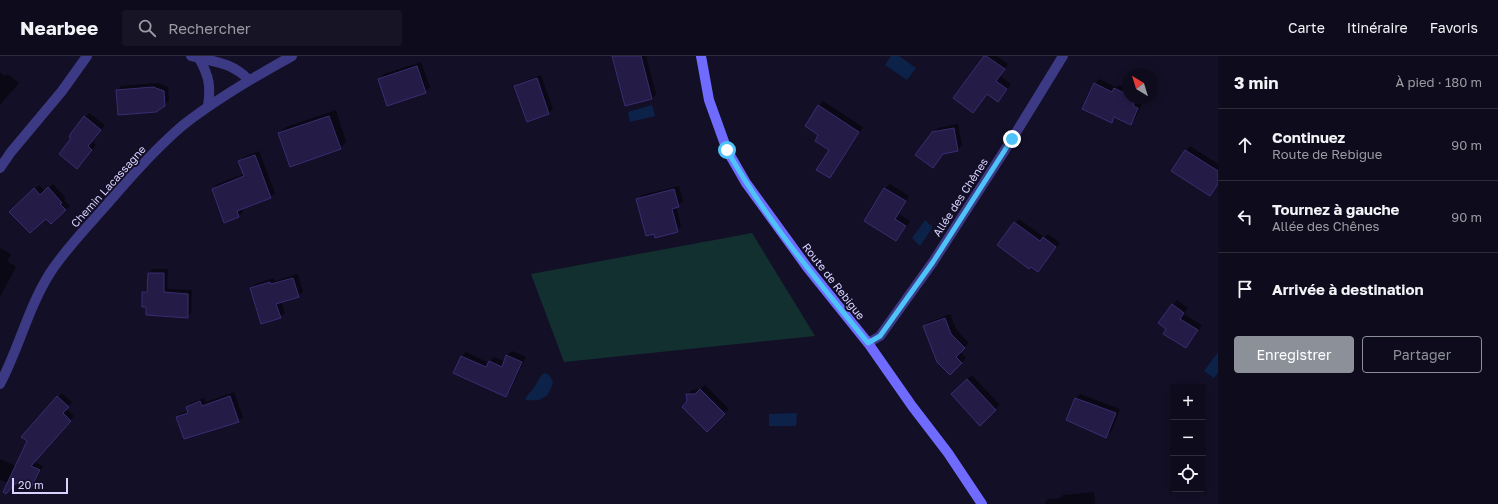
<!DOCTYPE html>
<html lang="fr">
<meta charset="utf-8">
<style>
:root{--surface:#0e0b1c;--page:#171425;--text:#f1f3f6;--muted:#9b9ba3;--line:#2e2b3b;--accent:#8c9099}
body{margin:0;font-family:"Golos Text",sans-serif;background:var(--page);color:var(--text)}
.controls{position:absolute;right:12px;bottom:12px;display:grid;overflow:hidden;border-radius:4px;box-shadow:0 2px 10px #0003}
.controls button{width:36px;height:36px;display:grid;place-items:center;padding:0;border:0;border-bottom:1px solid var(--line);background:var(--surface);color:var(--text);font:20px sans-serif}
.compass{position:absolute;left:1122px;top:12px;width:36px;height:36px;border-radius:50%;background:var(--surface);box-shadow:0 2px 10px #0003;rotate:322deg}
.scale{position:absolute;left:12px;bottom:10px;width:56px;box-sizing:border-box;padding-left:4px;border:2px solid #d9d4ff;border-top:0;font-size:11px;line-height:14px;white-space:nowrap;color:#d9d4ff;-webkit-text-stroke:3px #130f26;paint-order:stroke}
.stop{position:absolute;width:12px;height:12px;margin:-9px;border:3px solid #4fc3f7;border-radius:50%;background:#fff}
.stop.end{background:#4fc3f7;border-color:#fff;box-shadow:0 1px 4px #0008}
.list{margin:0;padding:0;list-style:none}
h2{display:flex;justify-content:space-between;align-items:center;height:52px;margin:0;padding:0 16px;font-size:17px}
h2 small{font-size:13px;font-weight:400;color:var(--muted)}
.list li{display:grid;grid-template-columns:26px 1fr auto;gap:12px;align-items:center;box-sizing:border-box;height:72px;padding:0 16px;border-top:1px solid var(--line)}
.list b{display:block;font-size:15px;white-space:nowrap}
.list p{margin:0;font-size:13px;white-space:nowrap;color:var(--muted)}
.list em{font-size:13px;font-style:normal;color:var(--muted)}
.actions{display:flex;gap:8px;padding:12px 16px}
.actions a{flex:1;padding:9px 0;border:1px solid var(--accent);border-radius:4px;text-align:center;font-size:14px;color:var(--accent)}
.actions .main{background:var(--accent);color:#fff}
.icon{flex:none;width:22px;height:22px;fill:none;stroke:currentColor;stroke-width:2;stroke-linecap:round;stroke-linejoin:round}
.map{position:relative;flex:none;width:1218px;height:448px;overflow:hidden}
header{display:flex;align-items:center;gap:24px;box-sizing:border-box;height:56px;padding:0 20px;background:var(--surface);border-bottom:1px solid var(--line)}
header strong{font-size:19px}
nav{display:flex;gap:22px;margin-inline-start:auto;font-size:14px}
.search{width:280px;height:36px;background:var(--page);display:flex;align-items:center;gap:10px;box-sizing:border-box;padding:0 14px;border-radius:4px;color:var(--muted);font-size:15px}
main{display:flex}
aside{flex:1;background:var(--surface)}
.map>svg:first-child{display:block}
.green{fill:#12302f}
.water{fill:#0c2248}
.shadow{fill:#0007;fill-rule:evenodd}
.building{fill:#241b47;stroke:#3b2d73}
.lines{fill:none;stroke-linecap:round;stroke-linejoin:round}
.street{stroke:#3d3a85;stroke-width:10}
.secondary{stroke:#6f6bff;stroke-width:10}
.route{stroke:#4fc3f7;stroke-width:5}
.labels{text-anchor:middle;dominant-baseline:central;stroke-width:4;stroke-linejoin:round;paint-order:stroke}
.street-label{font-size:11px;fill:#d9d4ff;stroke:#130f26}
</style>
<header>
<strong>Nearbee</strong>
<div class="search"><svg class="icon" aria-label="search" viewBox="0 0 24 24"><circle cx="10" cy="10" r="6"/><path d="M15 15l6 6"/></svg>Rechercher</div>
<nav><a>Carte</a><a>Itinéraire</a><a>Favoris</a></nav>
</header>
<main>
<div class="map">
<svg width="1218" height="448" viewBox="0 0 1218 448">
<rect width="100%" height="100%" fill="#130f26"/>
<path class="green" d="M 752,177 L 815,280 L 564,306 L 531,218 Z"/>
<path class="water" d="M 891,0 L 899,0 L 916,12 L 907,24 L 885,9 Z
M 652,49 L 655,60 L 630,66 L 628,56 Z
M 925,164 L 933,171 L 920,190 L 912,182 Z
M 1218,296 L 1218,317 L 1214,322 L 1204,315 Z
M 544,317 L 548,318 L 553,325 C 550,342 541,346 525,344 C 528,336 531,337 534,331 C 538,326 539,321 544,317 Z
M 797,357 L 796,370 L 769,370 L 769,358 Z"/>
<path class="shadow" d="M 613,0 L 646,0 L 656,38 L 652,43 Z
M 985,0 L 997,0 L 1008,8 L 1000,20 L 1011,28 L 998,45 L 988,37 L 973,55 Z
M 421,6 L 430,31 L 425,36 L 379,23 L 384,18 Z
M 0,16 L 5,20 L 8,18 L 19,27 L 0,49 Z
M 541,19 L 553,53 L 549,57 L 527,65 L 515,30 L 519,27 Z
M 1099,23 L 1116,31 L 1119,29 L 1128,33 L 1128,42 L 1138,42 L 1137,45 L 1142,47 L 1135,63 L 1131,68 L 1116,61 L 1112,66 L 1095,28 Z
M 158,27 L 168,31 L 169,44 L 165,49 L 117,35 L 121,30 Z
M 823,45 L 863,71 L 834,116 L 829,121 L 830,94 L 820,79 L 819,50 Z
M 336,54 L 346,86 L 340,92 L 279,77 L 286,71 Z
M 89,57 L 105,69 L 92,86 L 96,89 L 82,107 L 85,61 Z
M 958,68 L 962,89 L 958,94 L 933,77 L 938,72 Z
M 1190,90 L 1218,108 L 1218,128 L 1209,139 L 1186,95 Z
M 259,95 L 275,137 L 270,141 L 241,152 L 243,156 L 238,161 L 213,133 L 217,128 L 244,118 L 240,105 L 244,101 Z
M 53,128 L 66,142 L 64,144 L 70,150 L 51,167 L 46,161 L 11,156 L 39,129 L 45,135 Z
M 890,128 L 909,140 L 899,158 L 910,165 L 901,179 L 896,184 L 865,165 L 885,133 Z
M 679,130 L 683,146 L 676,150 L 681,170 L 677,175 L 638,143 L 642,139 ZM 669,148 L 671,148 L 678,173 L 676,173 Z
M 1019,163 L 1044,181 L 1048,178 L 1060,187 L 1038,215 L 1015,167 Z
M 0,192 L 11,198 L 7,205 L 16,211 L 0,241 Z
M 153,213 L 168,213 L 167,233 L 192,234 L 191,257 L 187,261 L 147,250 L 143,236 L 148,231 L 149,217 Z
M 298,218 L 303,236 L 298,240 L 281,245 L 285,257 L 280,261 L 251,232 L 256,228 L 274,222 L 275,225 Z
M 1177,244 L 1188,252 L 1184,258 L 1202,269 L 1191,286 L 1186,291 L 1167,273 L 1173,249 Z
M 950,258 L 956,273 L 969,287 L 960,296 L 966,302 L 950,318 L 924,270 L 929,266 Z
M 512,295 L 526,301 L 510,335 L 506,340 L 462,300 L 466,296 L 489,307 L 494,301 L 505,306 L 507,299 Z
M 972,319 L 1000,349 L 980,368 L 952,338 Z
M 705,329 L 729,353 L 707,375 L 687,338 L 692,334 L 700,333 Z
M 234,336 L 243,361 L 239,365 L 177,361 L 181,357 L 188,355 L 187,351 L 191,347 L 204,342 L 206,346 Z
M 62,337 L 72,346 L 66,353 L 74,360 L 34,406 L 43,410 L 34,429 L 30,433 L 16,426 L 8,427 L 0,424 L 0,403 L 16,410 L 58,341 Z
M 1080,338 L 1120,353 L 1111,376 L 1106,380 L 1075,343 Z
M 1094,436 L 1095,448 L 1044,448 L 1048,443 L 1060,442 L 1063,439 Z"/>
<path class="building" d="M 612,0 L 641,0 L 652,43 L 625,50 Z
M 984,0 L 986,0 L 1005,13 L 996,25 L 1007,33 L 998,46 L 987,38 L 973,57 L 953,42 Z
M 417,10 L 426,37 L 387,50 L 378,23 Z
M 537,22 L 549,58 L 527,66 L 514,30 Z
M 1094,27 L 1112,36 L 1114,32 L 1128,39 L 1128,42 L 1136,43 L 1133,50 L 1138,52 L 1131,69 L 1114,61 L 1112,67 L 1082,53 Z
M 153,31 L 164,35 L 165,50 L 156,56 L 118,59 L 116,34 Z
M 818,49 L 859,76 L 830,122 L 816,114 L 829,94 L 815,85 L 818,79 L 805,70 Z
M 84,60 L 101,74 L 88,90 L 92,94 L 77,113 L 59,98 L 71,82 L 69,81 L 71,77 Z
M 329,60 L 341,93 L 290,111 L 278,77 Z
M 954,72 L 958,95 L 943,98 L 933,112 L 915,99 L 932,76 Z
M 1185,94 L 1218,115 L 1218,128 L 1210,140 L 1171,115 Z
M 255,99 L 271,142 L 237,155 L 239,161 L 224,167 L 212,133 L 244,120 L 238,105 Z
M 48,131 L 62,147 L 60,148 L 66,154 L 51,168 L 46,163 L 30,177 L 9,156 L 34,132 L 40,139 Z
M 884,132 L 906,145 L 895,163 L 906,170 L 896,185 L 864,165 Z
M 674,133 L 679,151 L 672,153 L 678,176 L 655,182 L 654,178 L 646,180 L 636,143 Z
M 1014,166 L 1040,185 L 1043,181 L 1056,191 L 1038,216 L 1031,211 L 1029,213 L 997,189 Z
M 148,217 L 164,217 L 164,236 L 188,238 L 188,262 L 146,259 L 146,251 L 142,251 L 142,236 L 147,236 Z
M 293,222 L 299,241 L 276,248 L 281,262 L 261,268 L 250,232 L 270,226 L 271,228 Z
M 1172,248 L 1184,257 L 1180,263 L 1198,274 L 1186,292 L 1163,278 L 1166,273 L 1158,267 Z
M 945,262 L 951,278 L 965,292 L 956,301 L 962,307 L 950,319 L 937,306 L 923,270 Z
M 506,299 L 522,306 L 506,341 L 453,317 L 461,300 L 486,311 L 489,305 L 502,311 Z
M 967,323 L 996,354 L 980,370 L 951,338 Z
M 700,333 L 725,358 L 707,376 L 682,351 L 687,345 L 686,338 L 695,338 Z
M 57,340 L 69,351 L 63,357 L 71,365 L 31,410 L 40,414 L 30,434 L 16,427 L 6,438 L 3,436 L 27,385 L 21,381 Z
M 230,340 L 239,366 L 184,383 L 176,361 L 188,357 L 186,351 L 200,345 L 202,350 Z
M 1075,342 L 1116,357 L 1106,382 L 1066,364 Z"/>
<g class="lines">
<path class="street" d="M 191,0 C 215,6 231,6 249,24
M 199,2 C 209,20 211,30 208,50
M 0,112 L 11,96 L 62,35 L 87,0
M 868,287 L 880,280 L 933,206 L 1012,83 L 1063,0
M 0,328 C 19,292 28,252 50,217 C 65,194 84,174 102,154 C 127,125 153,95 182,70 C 216,43 254,21 292,0"/>
<path class="secondary" d="M 701,0 L 709,44 L 727,94 L 746,127 L 807,211 L 868,287 L 912,350 L 948,397 L 982,448"/>
</g>
<g class="lines">
<path class="route" d="M 727,94 C 766,164 818,225 868,287 L 880,280 L 933,206 L 1012,83"/>
</g>
<g class="labels">
<g class="street-label">
<text transform="translate(108 130) rotate(-48)">Chemin Lacassagne</text>
<text transform="translate(960 141) rotate(-57)">Allée des Chênes</text>
<text transform="translate(834 225) rotate(52)">Route de Rebigue</text>
</g>
</g>
</svg>
<div class="controls">
<button>+</button>
<button>−</button>
<button><svg class="icon" aria-label="locate" viewBox="0 0 24 24"><circle cx="12" cy="12" r="6"/><path d="M12 2v4M12 18v4M2 12h4M18 12h4"/></svg></button>
</div>
<svg class="compass" viewBox="-18 -18 36 36"><path d="M0-13l5 13h-10z" fill="#e53935"/><path d="M0 13l5-13h-10z" fill="#9b9ba3"/></svg>
<div class="scale">20 m</div>
<div class="stop" style="left:727px;top:94px"></div>
<div class="stop end" style="left:1012px;top:83px"></div>
</div>
<aside>
<h2>3 min<small>À pied · 180 m</small></h2>
<ul class="list">
<li><svg class="icon" aria-label="ahead" viewBox="0 0 24 24"><path d="M12 20V5M6 11l6-6 6 6"/></svg><div><b>Continuez</b><p>Route de Rebigue</p></div><em>90 m</em></li>
<li><svg class="icon" aria-label="left" viewBox="0 0 24 24"><path d="M17 20v-9H6M10 6l-5 5 5 5"/></svg><div><b>Tournez à gauche</b><p>Allée des Chênes</p></div><em>90 m</em></li>
<li><svg class="icon" aria-label="arrive" viewBox="0 0 24 24"><path d="M6 21V4h12l-3 4 3 4H6"/></svg><div><b>Arrivée à destination</b></div></li>
</ul>
<div class="actions"><a class="main">Enregistrer</a><a>Partager</a></div>
</aside>
</main>
